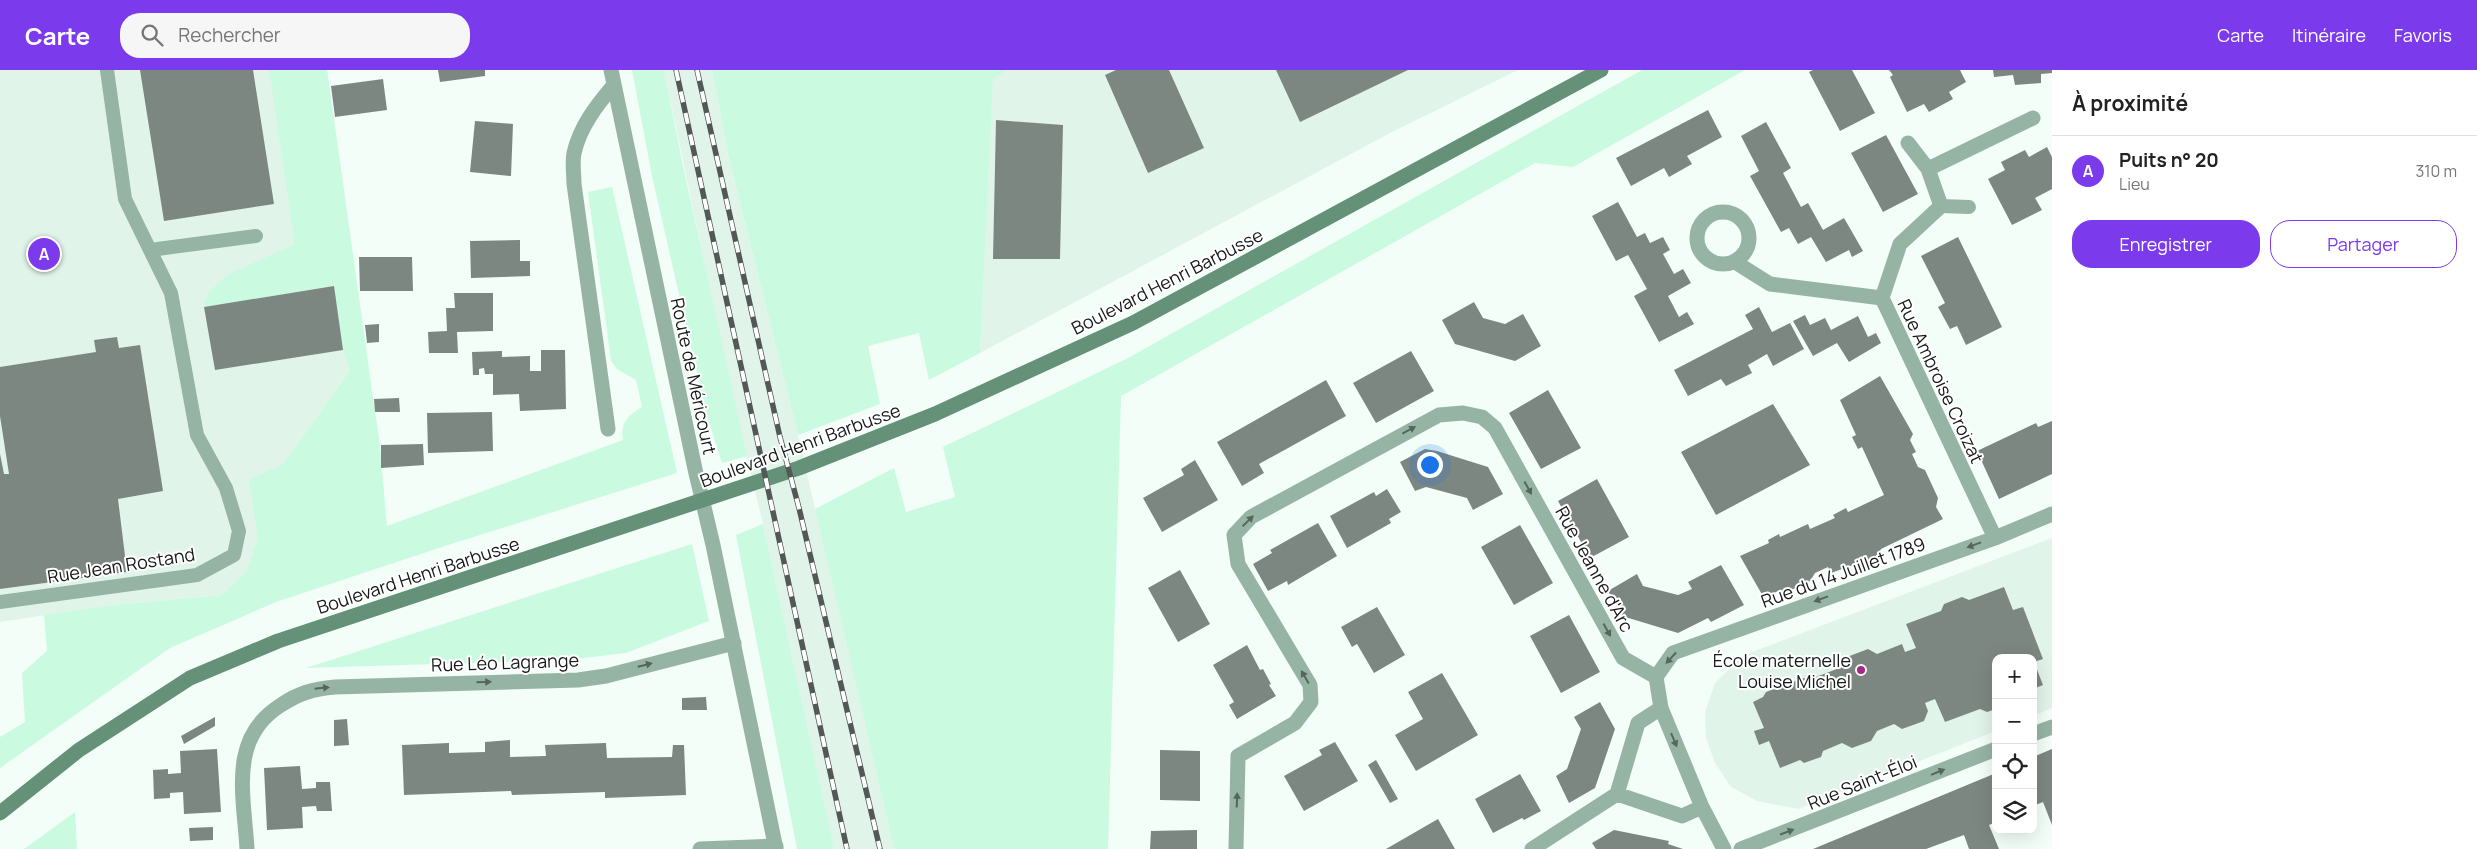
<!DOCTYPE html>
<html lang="fr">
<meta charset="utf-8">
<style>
:root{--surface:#fff;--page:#f6f6f6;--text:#222;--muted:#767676;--line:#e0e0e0;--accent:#7c3aed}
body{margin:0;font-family:Manrope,sans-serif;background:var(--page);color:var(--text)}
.controls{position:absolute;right:15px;bottom:15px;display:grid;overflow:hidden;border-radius:10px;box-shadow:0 5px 20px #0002}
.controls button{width:45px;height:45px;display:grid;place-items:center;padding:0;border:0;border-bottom:1px solid var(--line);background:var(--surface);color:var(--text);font:25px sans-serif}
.you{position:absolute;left:1429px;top:394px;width:18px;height:18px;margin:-12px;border:4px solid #fff;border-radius:50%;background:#1a73e8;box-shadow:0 0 0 8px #1a73e833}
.badge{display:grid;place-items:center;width:32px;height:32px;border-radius:50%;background:var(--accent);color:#fff;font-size:16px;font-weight:700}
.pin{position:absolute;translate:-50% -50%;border:2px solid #fff;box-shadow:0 1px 5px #0006}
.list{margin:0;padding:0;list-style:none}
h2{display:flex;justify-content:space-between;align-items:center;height:65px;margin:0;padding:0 20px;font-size:21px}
h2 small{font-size:16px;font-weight:400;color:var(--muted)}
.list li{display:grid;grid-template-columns:32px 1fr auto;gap:15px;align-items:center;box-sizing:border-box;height:70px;padding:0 20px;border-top:1px solid var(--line)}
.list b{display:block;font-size:19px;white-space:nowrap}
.list p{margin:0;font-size:16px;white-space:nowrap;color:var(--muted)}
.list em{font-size:16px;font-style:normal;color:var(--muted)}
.actions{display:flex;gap:10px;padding:15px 20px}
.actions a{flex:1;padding:11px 0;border:1px solid var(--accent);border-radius:20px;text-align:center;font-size:18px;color:var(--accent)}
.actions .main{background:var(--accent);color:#fff}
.icon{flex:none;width:28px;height:28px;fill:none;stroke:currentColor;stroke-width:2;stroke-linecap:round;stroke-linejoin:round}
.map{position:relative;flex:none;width:2052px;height:779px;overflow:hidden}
header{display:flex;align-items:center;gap:30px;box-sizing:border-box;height:70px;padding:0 25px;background:var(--accent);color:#fff}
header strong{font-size:24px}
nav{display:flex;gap:28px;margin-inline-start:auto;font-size:18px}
.search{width:350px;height:45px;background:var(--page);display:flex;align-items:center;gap:12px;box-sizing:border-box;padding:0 18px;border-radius:20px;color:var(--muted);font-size:19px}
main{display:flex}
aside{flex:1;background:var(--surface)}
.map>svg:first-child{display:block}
.built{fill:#e1f4e9}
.green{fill:#cafadf}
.building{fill:#7d8781}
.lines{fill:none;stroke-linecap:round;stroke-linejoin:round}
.service{stroke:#96b4a3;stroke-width:14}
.minor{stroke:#96b4a3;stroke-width:15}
.tertiary{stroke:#96b4a3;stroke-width:15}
.secondary{stroke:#649178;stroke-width:15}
.rail-casing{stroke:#525855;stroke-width:5.5}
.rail{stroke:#fff;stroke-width:4;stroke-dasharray:11;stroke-linecap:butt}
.oneway{fill:#56665d}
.poi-dot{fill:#a12b84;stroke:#fff;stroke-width:2}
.labels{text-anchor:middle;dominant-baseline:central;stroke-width:4;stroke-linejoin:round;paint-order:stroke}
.street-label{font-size:18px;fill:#151917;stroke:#fff}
.poi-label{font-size:18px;fill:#151917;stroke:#fff;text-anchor:end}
</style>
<header>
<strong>Carte</strong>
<div class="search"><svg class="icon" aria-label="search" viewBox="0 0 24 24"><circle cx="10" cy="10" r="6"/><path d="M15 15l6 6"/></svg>Rechercher</div>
<nav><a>Carte</a><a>Itinéraire</a><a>Favoris</a></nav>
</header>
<main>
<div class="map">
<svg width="2052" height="779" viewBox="0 0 2052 779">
<rect width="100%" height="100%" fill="#f3fef8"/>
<path class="built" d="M 0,0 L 327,0 L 366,277 L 283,394 L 253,522 L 114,535 L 0,552 Z
M 664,0 L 712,0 L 729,91 L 798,365 L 894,779 L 834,779 L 763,454 L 734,335 Z
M 993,0 L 1518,0 L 1392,62 L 980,283 Z
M 2052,468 L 2052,638 L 2033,646 L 2033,588 L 1996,588 L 1996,661 L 1798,739 L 1757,731 L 1731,717 L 1715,693 L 1706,668 L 1705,642 L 1715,613 L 1742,586 Z"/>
<path class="green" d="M 269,0 L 327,0 L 375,342 C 382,380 383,418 387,456 L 623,370 C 620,353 627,346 642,337 L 636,310 L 617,299 L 611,291 L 588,122 L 612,117 L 677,403 L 445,476 L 276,532 L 170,578 L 0,698 L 0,667 L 25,652 L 22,603 L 47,581 L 44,545 L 114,535 L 222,525 L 247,501 L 258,469 L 249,410 L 283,394 L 350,300 L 343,280 L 333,216 L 204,237 L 209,222 L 227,205 L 295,174 Z
M 632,0 L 664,0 L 683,96 L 747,386 L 722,393 L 706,343 L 652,106 Z
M 712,0 L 1007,0 L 993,9 L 980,283 L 929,310 L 919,263 L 868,276 L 880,334 L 798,365 L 729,90 Z
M 1642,0 L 1745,0 L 1573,97 L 1535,93 L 1121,326 L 1108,779 L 894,779 L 815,439 L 894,398 L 906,442 L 955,427 L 943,377 L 1128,288 Z
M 763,454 L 832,769 L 834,779 L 797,779 L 736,465 Z
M 692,474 L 709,551 L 626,583 L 566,590 L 306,598 Z
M 75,742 L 77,779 L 24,779 Z"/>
<path class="building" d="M 140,0 L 253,0 L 274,134 L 164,151 Z
M 438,0 L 485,0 L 485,6 L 440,12 Z
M 1116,0 L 1169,0 L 1204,78 L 1148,103 L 1105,5 Z
M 1276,0 L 1408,0 L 1300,52 Z
M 1813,0 L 1852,0 L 1875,43 L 1840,61 L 1809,2 Z
M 1889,0 L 1960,0 L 1966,12 L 1949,22 L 1953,29 L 1929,42 L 1924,34 L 1907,42 L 1890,7 L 1893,5 Z
M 1993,0 L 2052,0 L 2052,3 L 2041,4 L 2041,13 L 2015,15 L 2013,5 L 1994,7 Z
M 383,9 L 387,40 L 335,47 L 331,16 Z
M 1708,40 L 1722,67 L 1687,86 L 1692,94 L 1669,107 L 1664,98 L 1631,116 L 1616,88 Z
M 996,50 L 1063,55 L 1060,189 L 993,189 Z
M 475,51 L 513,54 L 511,106 L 470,102 Z
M 1766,52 L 1791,98 L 1783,103 L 1801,137 L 1808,133 L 1823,160 L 1844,148 L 1863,181 L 1852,187 L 1849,180 L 1826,192 L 1811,167 L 1798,174 L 1789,158 L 1781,162 L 1750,106 L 1759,101 L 1741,66 Z
M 1886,65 L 1918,124 L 1883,142 L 1851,83 Z
M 2047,77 L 2052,87 L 2052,119 L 2035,128 L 2042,140 L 2012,155 L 1988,109 L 2005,100 L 2001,92 L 2025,80 L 2029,87 Z
M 1618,132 L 1637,167 L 1645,163 L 1650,173 L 1663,167 L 1670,180 L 1663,184 L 1674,204 L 1683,199 L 1691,213 L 1668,226 L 1679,247 L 1687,242 L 1694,254 L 1659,272 L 1634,226 L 1647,219 L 1628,185 L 1616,191 L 1592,146 Z
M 1958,167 L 2002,257 L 1966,275 L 1957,256 L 1950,259 L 1938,237 L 1945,233 L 1921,186 Z
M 520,170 L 520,191 L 530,191 L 530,206 L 471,208 L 470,171 Z
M 359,187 L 412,187 L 413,221 L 360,221 Z
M 334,216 L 343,280 L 215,300 L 204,237 Z
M 454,223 L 493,223 L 493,261 L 457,262 L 458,283 L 429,283 L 428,262 L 447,261 L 446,238 L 455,238 Z
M 1474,232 L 1483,248 L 1505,254 L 1523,244 L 1541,276 L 1515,291 L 1455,274 L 1442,250 Z
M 1759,237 L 1772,262 L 1790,253 L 1804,279 L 1773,296 L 1767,284 L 1748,295 L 1752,303 L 1726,316 L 1721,309 L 1688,326 L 1674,300 L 1753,259 L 1745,245 Z
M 1805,245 L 1810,255 L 1825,248 L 1831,260 L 1858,246 L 1868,267 L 1876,263 L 1881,273 L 1849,292 L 1837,273 L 1813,286 L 1793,251 Z
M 379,254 L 379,272 L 367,273 L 365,255 Z
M 117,267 L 119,278 L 140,275 L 163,421 L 118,429 L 127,502 L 0,519 L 0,384 L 4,404 L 9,404 L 0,346 L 0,297 L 96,282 L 94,270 Z
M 541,280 L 565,280 L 566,339 L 520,341 L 519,324 L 493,325 L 493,304 L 485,304 L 484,298 L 479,299 L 479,305 L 473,305 L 472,282 L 502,281 L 502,287 L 530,286 L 530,301 L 541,301 Z
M 1411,281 L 1434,321 L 1376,353 L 1353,313 Z
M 1880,306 L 1913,364 L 1910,370 L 1916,382 L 1912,384 L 1918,397 L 1925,400 L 1938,428 L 1936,437 L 1943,449 L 1881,479 L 1878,486 L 1831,503 L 1828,497 L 1815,503 L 1810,511 L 1785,523 L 1780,520 L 1764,528 L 1740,486 L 1769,473 L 1768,470 L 1779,464 L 1780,467 L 1808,454 L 1810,459 L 1835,448 L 1833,445 L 1846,438 L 1848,442 L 1884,425 L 1862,377 L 1858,379 L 1852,367 L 1856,365 L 1840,330 Z
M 1326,310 L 1346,346 L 1259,394 L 1264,403 L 1242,416 L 1217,372 Z
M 1548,320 L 1581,378 L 1541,399 L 1509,343 Z
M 399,328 L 400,342 L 375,342 L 374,329 Z
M 1773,334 L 1810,395 L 1716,445 L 1681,382 Z
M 492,342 L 493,381 L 428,383 L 427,343 Z
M 2052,351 L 2052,404 L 1999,429 L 1977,381 L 2036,353 L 2038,357 Z
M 423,374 L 424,395 L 381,398 L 381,375 Z
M 1425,379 L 1437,381 L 1488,397 L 1503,424 L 1473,440 L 1467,428 L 1426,417 L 1415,421 L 1400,392 Z
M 1195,390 L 1218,430 L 1162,462 L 1143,428 L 1184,405 L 1181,399 Z
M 1597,409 L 1629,467 L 1590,488 L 1558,431 Z
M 1387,419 L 1401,442 L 1389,449 L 1391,453 L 1347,478 L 1330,446 L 1374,422 L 1376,426 Z
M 1318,453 L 1337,486 L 1288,515 L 1287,511 L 1268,521 L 1253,494 L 1272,483 L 1270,480 Z
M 1520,455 L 1553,513 L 1514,535 L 1481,477 Z
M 1721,495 L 1744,535 L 1711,552 L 1708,548 L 1678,563 L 1622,546 L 1608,521 L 1637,504 L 1643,516 L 1678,525 L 1692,519 L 1688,512 Z
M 1180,500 L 1210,554 L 1178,572 L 1148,518 Z
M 2004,517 L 2013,540 L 2023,537 L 2043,589 L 2034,592 L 2043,615 L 2033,619 L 2033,588 L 1996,588 L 1996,639 L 1987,642 L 1980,639 L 1945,652 L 1935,629 L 1925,633 L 1928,641 L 1924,651 L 1902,659 L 1894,654 L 1877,661 L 1871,671 L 1852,678 L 1842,673 L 1823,681 L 1821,687 L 1804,693 L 1800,690 L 1780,698 L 1769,671 L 1759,675 L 1754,661 L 1764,658 L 1753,632 L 1763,627 L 1766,622 L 1804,608 L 1808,610 L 1842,597 L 1847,587 L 1868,579 L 1877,584 L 1902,574 L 1905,582 L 1916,578 L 1906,554 L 1941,541 L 1944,534 L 1962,527 L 1969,530 Z
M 1377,537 L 1405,585 L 1374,603 L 1357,574 L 1352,577 L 1341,557 Z
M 1569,545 L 1600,602 L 1561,623 L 1530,566 Z
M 1247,575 L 1260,600 L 1263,599 L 1271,614 L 1269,615 L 1276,626 L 1237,649 L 1229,635 L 1234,632 L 1213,595 Z
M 1442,603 L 1478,665 L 1416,701 L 1395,665 L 1423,649 L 1408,622 Z
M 706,627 L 707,640 L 682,640 L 682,628 Z
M 1600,632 L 1615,659 L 1595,718 L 1569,733 L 1556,706 L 1567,699 L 1581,659 L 1574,647 Z
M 215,647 L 215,656 L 184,674 L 181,666 Z
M 347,649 L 349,675 L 334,676 L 334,650 Z
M 510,670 L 510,687 L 546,686 L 545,675 L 606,673 L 607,688 L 672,687 L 673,675 L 684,675 L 686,725 L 605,728 L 605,722 L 512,725 L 511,721 L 404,725 L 402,675 L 449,673 L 449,683 L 485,682 L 485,672 Z
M 1335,672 L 1358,711 L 1304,741 L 1284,706 L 1322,685 L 1319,680 Z
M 217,679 L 221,742 L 184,744 L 183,722 L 170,723 L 170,728 L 154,729 L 153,700 L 168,699 L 168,704 L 181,703 L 180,681 Z
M 2052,679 L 2052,755 L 2043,732 L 2033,736 L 2033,687 Z
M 1160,680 L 1200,681 L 1200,731 L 1160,730 Z
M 1376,690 L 1398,729 L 1390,733 L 1368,695 Z
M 300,696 L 302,719 L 316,718 L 316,712 L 330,712 L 332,741 L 317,741 L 316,736 L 302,737 L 303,758 L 267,760 L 264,698 Z
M 1996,703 L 1996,752 L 1989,755 L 1999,779 L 1969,779 L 1964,765 L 1926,779 L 1813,779 Z
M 1520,704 L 1541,741 L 1524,750 L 1522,748 L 1493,763 L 1475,729 Z
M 1438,749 L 1455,779 L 1386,779 Z
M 213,757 L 213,770 L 190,771 L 189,758 Z
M 1197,760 L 1197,779 L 1150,779 L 1151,761 Z
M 1614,760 L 1669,771 L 1668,774 L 1683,779 L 1596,779 L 1592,773 Z"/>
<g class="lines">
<path class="service" d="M 1941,136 L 1969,137
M 150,180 L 256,166
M 0,532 L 197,505 L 234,485 L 239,461 L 226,418 L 197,365 L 171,223 L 125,129 L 107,0"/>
<path class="minor" d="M 1928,99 L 2033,48
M1697 168a26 26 0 1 1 52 0a26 26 0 1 1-52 0Z
M 1735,192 L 1770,214 L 1882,228 L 1995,468
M 1882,228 L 1900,174 L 1941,136 L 1928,99 L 1908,73
M 608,359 L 574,114 C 574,104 572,93 574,83 C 580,57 596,36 613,16
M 1656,607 L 1673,583 L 1995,468 L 2052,444
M 1661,638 L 1638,653 L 1617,724 L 1682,746 L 1702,737
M 2033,664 L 2052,657
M 247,779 C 244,725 228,668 281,635 C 299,623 313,619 335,617 L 578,610 L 606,606 L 734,573
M 700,779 L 776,776
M 1236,779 L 1238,686 L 1295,653 L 1311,632 L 1310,615 L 1238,494 L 1234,465 L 1251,447 L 1439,345 L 1463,343 L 1482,347 L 1495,358 L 1623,588 L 1656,607 L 1661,638 L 1702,737 L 1724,779
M 1532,779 L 1617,724
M 1741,779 L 1996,679"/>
<path class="tertiary" d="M 611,0 L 695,399 L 713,475 L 776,779"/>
<path class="secondary" d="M 0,743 L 79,680 L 190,608 L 278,571 L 799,398 L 935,344 L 1133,253 L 1601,0"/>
<defs>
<path id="rail" d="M 676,0 L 847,779
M 697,0 L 780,367 L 799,438 L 880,779"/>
</defs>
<use href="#rail" class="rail-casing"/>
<use href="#rail" class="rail"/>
</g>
<defs><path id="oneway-solid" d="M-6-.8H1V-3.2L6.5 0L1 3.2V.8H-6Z" transform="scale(1.25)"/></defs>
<g class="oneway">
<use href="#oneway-solid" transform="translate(1409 360) rotate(-28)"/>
<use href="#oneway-solid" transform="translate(1528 418) rotate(61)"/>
<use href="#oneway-solid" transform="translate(1248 451) rotate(-44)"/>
<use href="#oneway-solid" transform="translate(1974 475) rotate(160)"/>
<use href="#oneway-solid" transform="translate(1821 529) rotate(160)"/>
<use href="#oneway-solid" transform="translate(1607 560) rotate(61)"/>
<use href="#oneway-solid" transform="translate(1671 588) rotate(133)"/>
<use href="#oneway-solid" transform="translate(645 595) rotate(-14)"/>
<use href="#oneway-solid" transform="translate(1305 607) rotate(-120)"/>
<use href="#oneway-solid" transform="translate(484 612) rotate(-2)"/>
<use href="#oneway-solid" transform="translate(322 618) rotate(-6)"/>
<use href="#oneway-solid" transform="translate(1674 670) rotate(67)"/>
<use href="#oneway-solid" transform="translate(1938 702) rotate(-22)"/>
<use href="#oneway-solid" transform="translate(1237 730) rotate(-88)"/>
<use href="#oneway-solid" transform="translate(1787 762) rotate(-21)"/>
</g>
<circle class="poi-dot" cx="1861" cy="600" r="5"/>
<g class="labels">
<g class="street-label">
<text transform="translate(1167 211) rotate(-27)">Boulevard Henri Barbusse</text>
<text transform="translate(694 306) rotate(78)">Route de Méricourt</text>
<text transform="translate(1941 311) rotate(65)">Rue Ambroise Croizat</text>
<text transform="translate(800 375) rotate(-20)">Boulevard Henri Barbusse</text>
<text transform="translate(121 495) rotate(-9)">Rue Jean Rostand</text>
<text transform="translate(1595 499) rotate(61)">Rue Jeanne d'Arc</text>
<text transform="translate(1843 502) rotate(-20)">Rue du 14 Juillet 1789</text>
<text transform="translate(418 505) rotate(-18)">Boulevard Henri Barbusse</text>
<text transform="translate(505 592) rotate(-2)">Rue Léo Lagrange</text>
<text transform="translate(1862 712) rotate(-22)">Rue Saint-Éloi</text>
</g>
<g class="poi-label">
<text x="1851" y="590">École maternelle<tspan x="1851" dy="21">Louise Michel</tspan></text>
</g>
</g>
</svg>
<div class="controls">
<button>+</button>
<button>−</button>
<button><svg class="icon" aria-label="locate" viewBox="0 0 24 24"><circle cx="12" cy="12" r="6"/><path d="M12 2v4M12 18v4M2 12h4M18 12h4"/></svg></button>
<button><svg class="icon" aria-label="layers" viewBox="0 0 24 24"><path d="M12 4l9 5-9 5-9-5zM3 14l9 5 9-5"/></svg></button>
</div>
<div class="you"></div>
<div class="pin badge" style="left:44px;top:184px">A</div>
</div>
<aside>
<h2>À proximité<small></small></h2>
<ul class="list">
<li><span class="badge">A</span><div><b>Puits n° 20</b><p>Lieu</p></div><em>310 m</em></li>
</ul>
<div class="actions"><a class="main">Enregistrer</a><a>Partager</a></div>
</aside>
</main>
